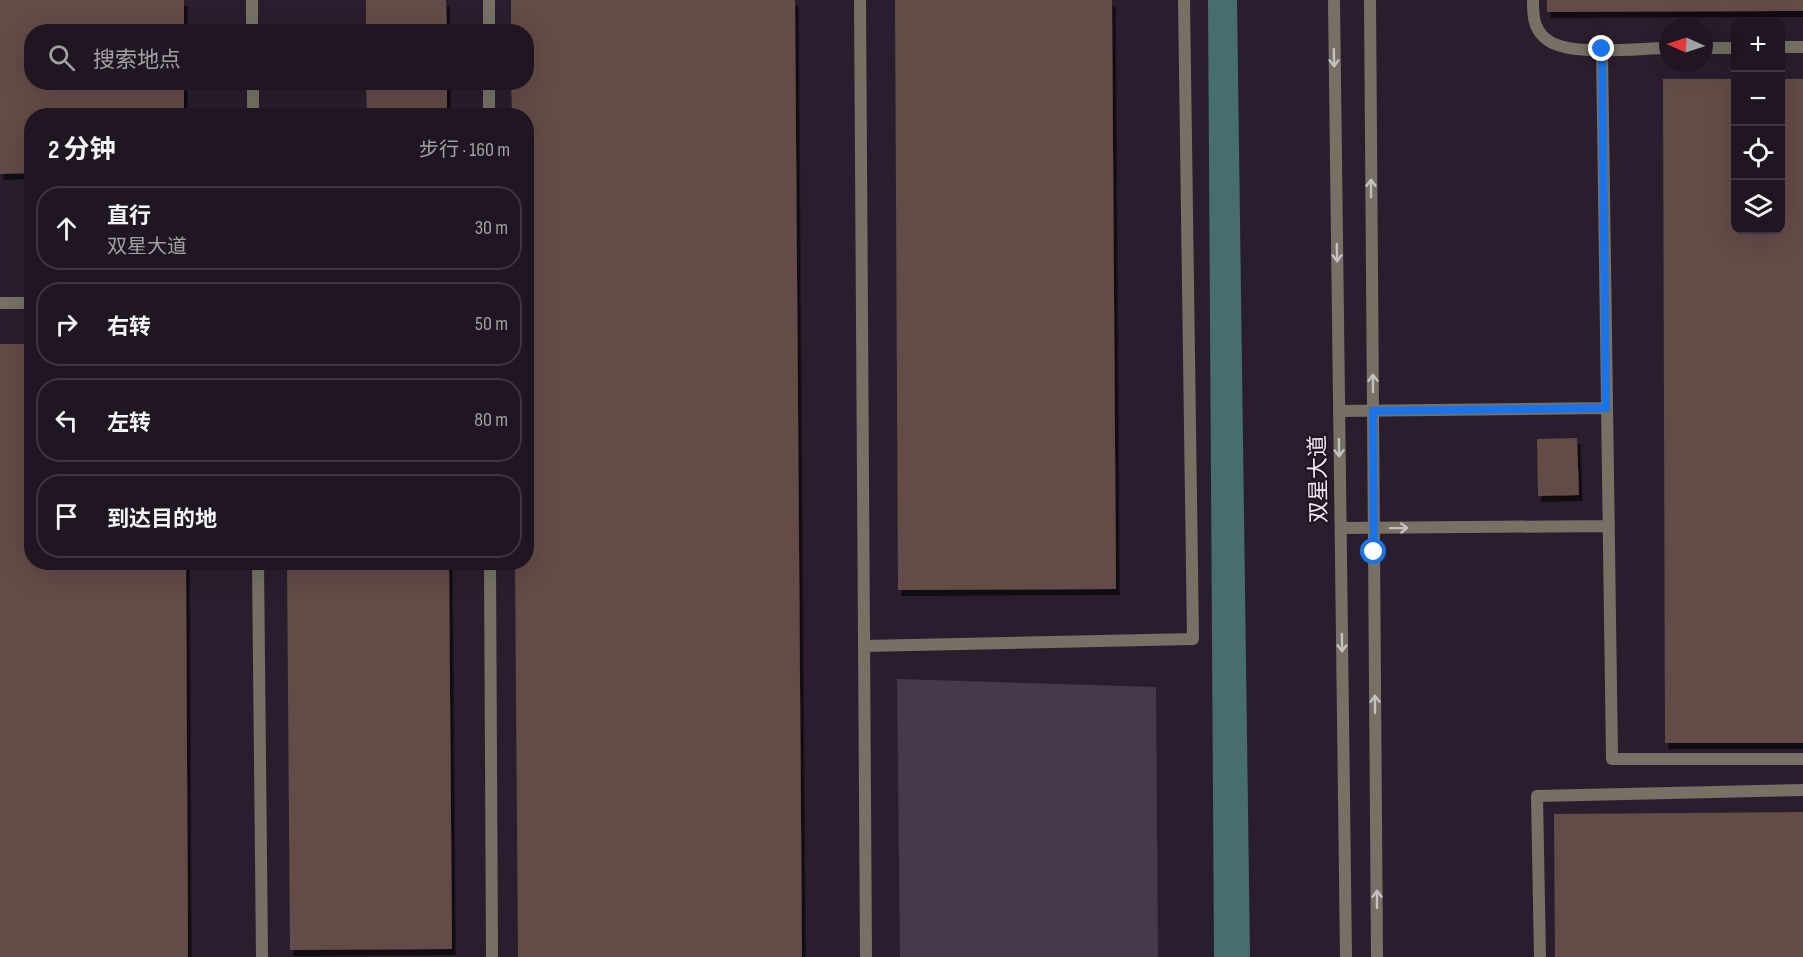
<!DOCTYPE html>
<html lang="zh">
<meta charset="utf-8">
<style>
:root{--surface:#201622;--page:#2d232f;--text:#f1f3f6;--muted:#a29fa5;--line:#3d3540}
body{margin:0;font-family:"Sofia Sans Condensed","Noto Sans SC",sans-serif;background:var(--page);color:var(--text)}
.controls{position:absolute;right:18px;top:18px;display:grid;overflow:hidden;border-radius:12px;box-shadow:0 6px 24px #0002}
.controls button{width:54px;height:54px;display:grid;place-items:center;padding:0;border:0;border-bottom:2px solid var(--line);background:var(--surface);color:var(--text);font:30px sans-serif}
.compass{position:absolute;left:1659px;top:18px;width:54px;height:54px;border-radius:50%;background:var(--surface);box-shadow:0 6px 24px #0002;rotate:273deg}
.stop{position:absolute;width:18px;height:18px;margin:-14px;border:4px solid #1a73e8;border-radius:50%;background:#fff}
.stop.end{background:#1a73e8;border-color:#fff;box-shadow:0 2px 6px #0008}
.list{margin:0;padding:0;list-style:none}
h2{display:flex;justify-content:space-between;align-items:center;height:78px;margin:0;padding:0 24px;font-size:26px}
h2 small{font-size:20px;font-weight:400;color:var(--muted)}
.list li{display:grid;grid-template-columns:39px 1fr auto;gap:18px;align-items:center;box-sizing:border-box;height:84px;margin:0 12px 12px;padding:0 12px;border:2px solid var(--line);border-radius:24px}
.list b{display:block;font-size:22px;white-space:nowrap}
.list p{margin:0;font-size:20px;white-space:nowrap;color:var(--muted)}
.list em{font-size:20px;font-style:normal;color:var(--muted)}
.icon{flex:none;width:33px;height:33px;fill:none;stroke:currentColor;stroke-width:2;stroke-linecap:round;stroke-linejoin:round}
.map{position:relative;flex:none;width:1803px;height:957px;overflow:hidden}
.search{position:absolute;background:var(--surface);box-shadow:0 6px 24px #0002;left:24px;top:24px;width:510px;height:66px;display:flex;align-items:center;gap:15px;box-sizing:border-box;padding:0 21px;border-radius:24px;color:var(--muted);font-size:22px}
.panel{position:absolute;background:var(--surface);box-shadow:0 6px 24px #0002;left:24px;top:108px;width:510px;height:462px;border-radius:24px}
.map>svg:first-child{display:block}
.green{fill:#463a4a}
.water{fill:#466e71}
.building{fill:#644b46;filter:url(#shadow)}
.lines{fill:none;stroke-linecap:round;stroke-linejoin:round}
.service{stroke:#767164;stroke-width:12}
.tertiary{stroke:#767164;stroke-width:12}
.oneway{stroke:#c7c0c2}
.route{stroke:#1a73e8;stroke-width:8}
.labels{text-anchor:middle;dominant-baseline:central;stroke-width:4.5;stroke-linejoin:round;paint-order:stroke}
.street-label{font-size:22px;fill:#f2eaf5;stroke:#201524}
</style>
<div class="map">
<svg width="1803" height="957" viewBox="0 0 1803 957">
<defs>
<filter id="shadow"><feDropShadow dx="3.5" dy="6" stdDeviation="0" flood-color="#0009"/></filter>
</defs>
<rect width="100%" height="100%" fill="#2a1e2e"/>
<path class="green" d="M 897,679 L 1156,687 L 1158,957 L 900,957 Z"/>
<path class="water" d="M 1208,0 L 1237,0 L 1250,957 L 1214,957 Z"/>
<path class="building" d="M 0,0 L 184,0 L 184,32 L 32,32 L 32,82 L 184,82 L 184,116 L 32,116 L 32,173 L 0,174 Z
M 366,0 L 446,0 L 447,32 L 366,32 Z
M 511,0 L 795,0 L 802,957 L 518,957 L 515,562 L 526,562 L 526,116 L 512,116 L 511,82 L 526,82 L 526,32 L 511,32 Z
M 895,0 L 1112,0 L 1116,589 L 898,590 Z
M 1547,0 L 1803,0 L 1803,11 L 1547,12 Z
M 1663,79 L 1736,79 L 1736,230 L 1780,230 L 1780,79 L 1803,79 L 1803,743 L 1665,743 Z
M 366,82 L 447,82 L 447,116 L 367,116 Z
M 0,344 L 32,344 L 32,562 L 186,562 L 188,957 L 0,957 Z
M 1577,438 L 1579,495 L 1538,496 L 1537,439 Z
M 287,562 L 449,562 L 452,949 L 290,950 Z
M 1803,812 L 1803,957 L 1555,957 L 1554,814 Z"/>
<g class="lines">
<path class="service" d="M 252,0 L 252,32
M 489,0 L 489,32
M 860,0 L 866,957
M 1533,0 C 1533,14 1533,28 1545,38 C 1566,58 1639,48 1668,48
M 1780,47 L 1803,47
M 1704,48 L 1736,48
M 1602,49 L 1612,759 L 1803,759
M 253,82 L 253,116
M 489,82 L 489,116
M 0,303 L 32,303
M 1339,411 L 1606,408
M 1341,528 L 1608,526
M 258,562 L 262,957
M 490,562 L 492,957
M 864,646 L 1193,639 L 1184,0
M 1540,957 L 1537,796 L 1803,790"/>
<path class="tertiary" d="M 1334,0 L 1346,957
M 1370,0 L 1377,957"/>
</g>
<defs><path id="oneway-shaft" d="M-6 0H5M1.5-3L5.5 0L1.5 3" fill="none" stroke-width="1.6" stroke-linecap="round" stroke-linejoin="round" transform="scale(1.5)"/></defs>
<g class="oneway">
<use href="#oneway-shaft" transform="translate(1334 58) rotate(89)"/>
<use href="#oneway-shaft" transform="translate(1371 188) rotate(-90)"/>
<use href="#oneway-shaft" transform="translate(1337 253) rotate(89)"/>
<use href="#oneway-shaft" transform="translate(1373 383) rotate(-90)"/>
<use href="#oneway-shaft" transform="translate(1339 448) rotate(89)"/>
<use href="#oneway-shaft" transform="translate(1399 528) rotate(-1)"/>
<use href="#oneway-shaft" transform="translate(1342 643) rotate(89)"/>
<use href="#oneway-shaft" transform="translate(1375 704) rotate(-90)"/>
<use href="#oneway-shaft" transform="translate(1377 899) rotate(-90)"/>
</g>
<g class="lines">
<path class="route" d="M 1374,552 L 1373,411 L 1606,408 L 1602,49"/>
</g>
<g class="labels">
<g class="street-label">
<text transform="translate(1319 479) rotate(-91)">双星大道</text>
</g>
</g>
</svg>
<div class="controls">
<button>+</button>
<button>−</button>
<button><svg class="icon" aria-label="locate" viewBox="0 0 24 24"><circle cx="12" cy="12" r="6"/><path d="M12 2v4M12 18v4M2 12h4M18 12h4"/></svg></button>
<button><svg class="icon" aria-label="layers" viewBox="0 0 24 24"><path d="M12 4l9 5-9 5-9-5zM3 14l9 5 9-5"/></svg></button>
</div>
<svg class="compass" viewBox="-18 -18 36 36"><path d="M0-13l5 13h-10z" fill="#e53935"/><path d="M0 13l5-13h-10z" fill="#a29fa5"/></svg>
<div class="stop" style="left:1374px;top:552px"></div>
<div class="stop end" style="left:1602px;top:49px"></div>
<div class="search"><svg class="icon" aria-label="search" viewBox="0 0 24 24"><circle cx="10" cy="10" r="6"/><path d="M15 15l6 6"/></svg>搜索地点</div>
<section class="panel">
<h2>2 分钟<small>步行 · 160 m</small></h2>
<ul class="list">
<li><svg class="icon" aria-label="ahead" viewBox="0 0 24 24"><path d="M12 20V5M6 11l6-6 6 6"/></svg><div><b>直行</b><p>双星大道</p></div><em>30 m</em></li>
<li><svg class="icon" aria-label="right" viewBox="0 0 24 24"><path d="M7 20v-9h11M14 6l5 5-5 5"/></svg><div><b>右转</b></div><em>50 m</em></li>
<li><svg class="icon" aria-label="left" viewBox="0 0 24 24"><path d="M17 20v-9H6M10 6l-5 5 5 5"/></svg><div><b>左转</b></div><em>80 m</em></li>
<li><svg class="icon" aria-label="arrive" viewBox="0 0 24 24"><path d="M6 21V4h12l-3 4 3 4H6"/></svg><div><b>到达目的地</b></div></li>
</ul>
</section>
</div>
